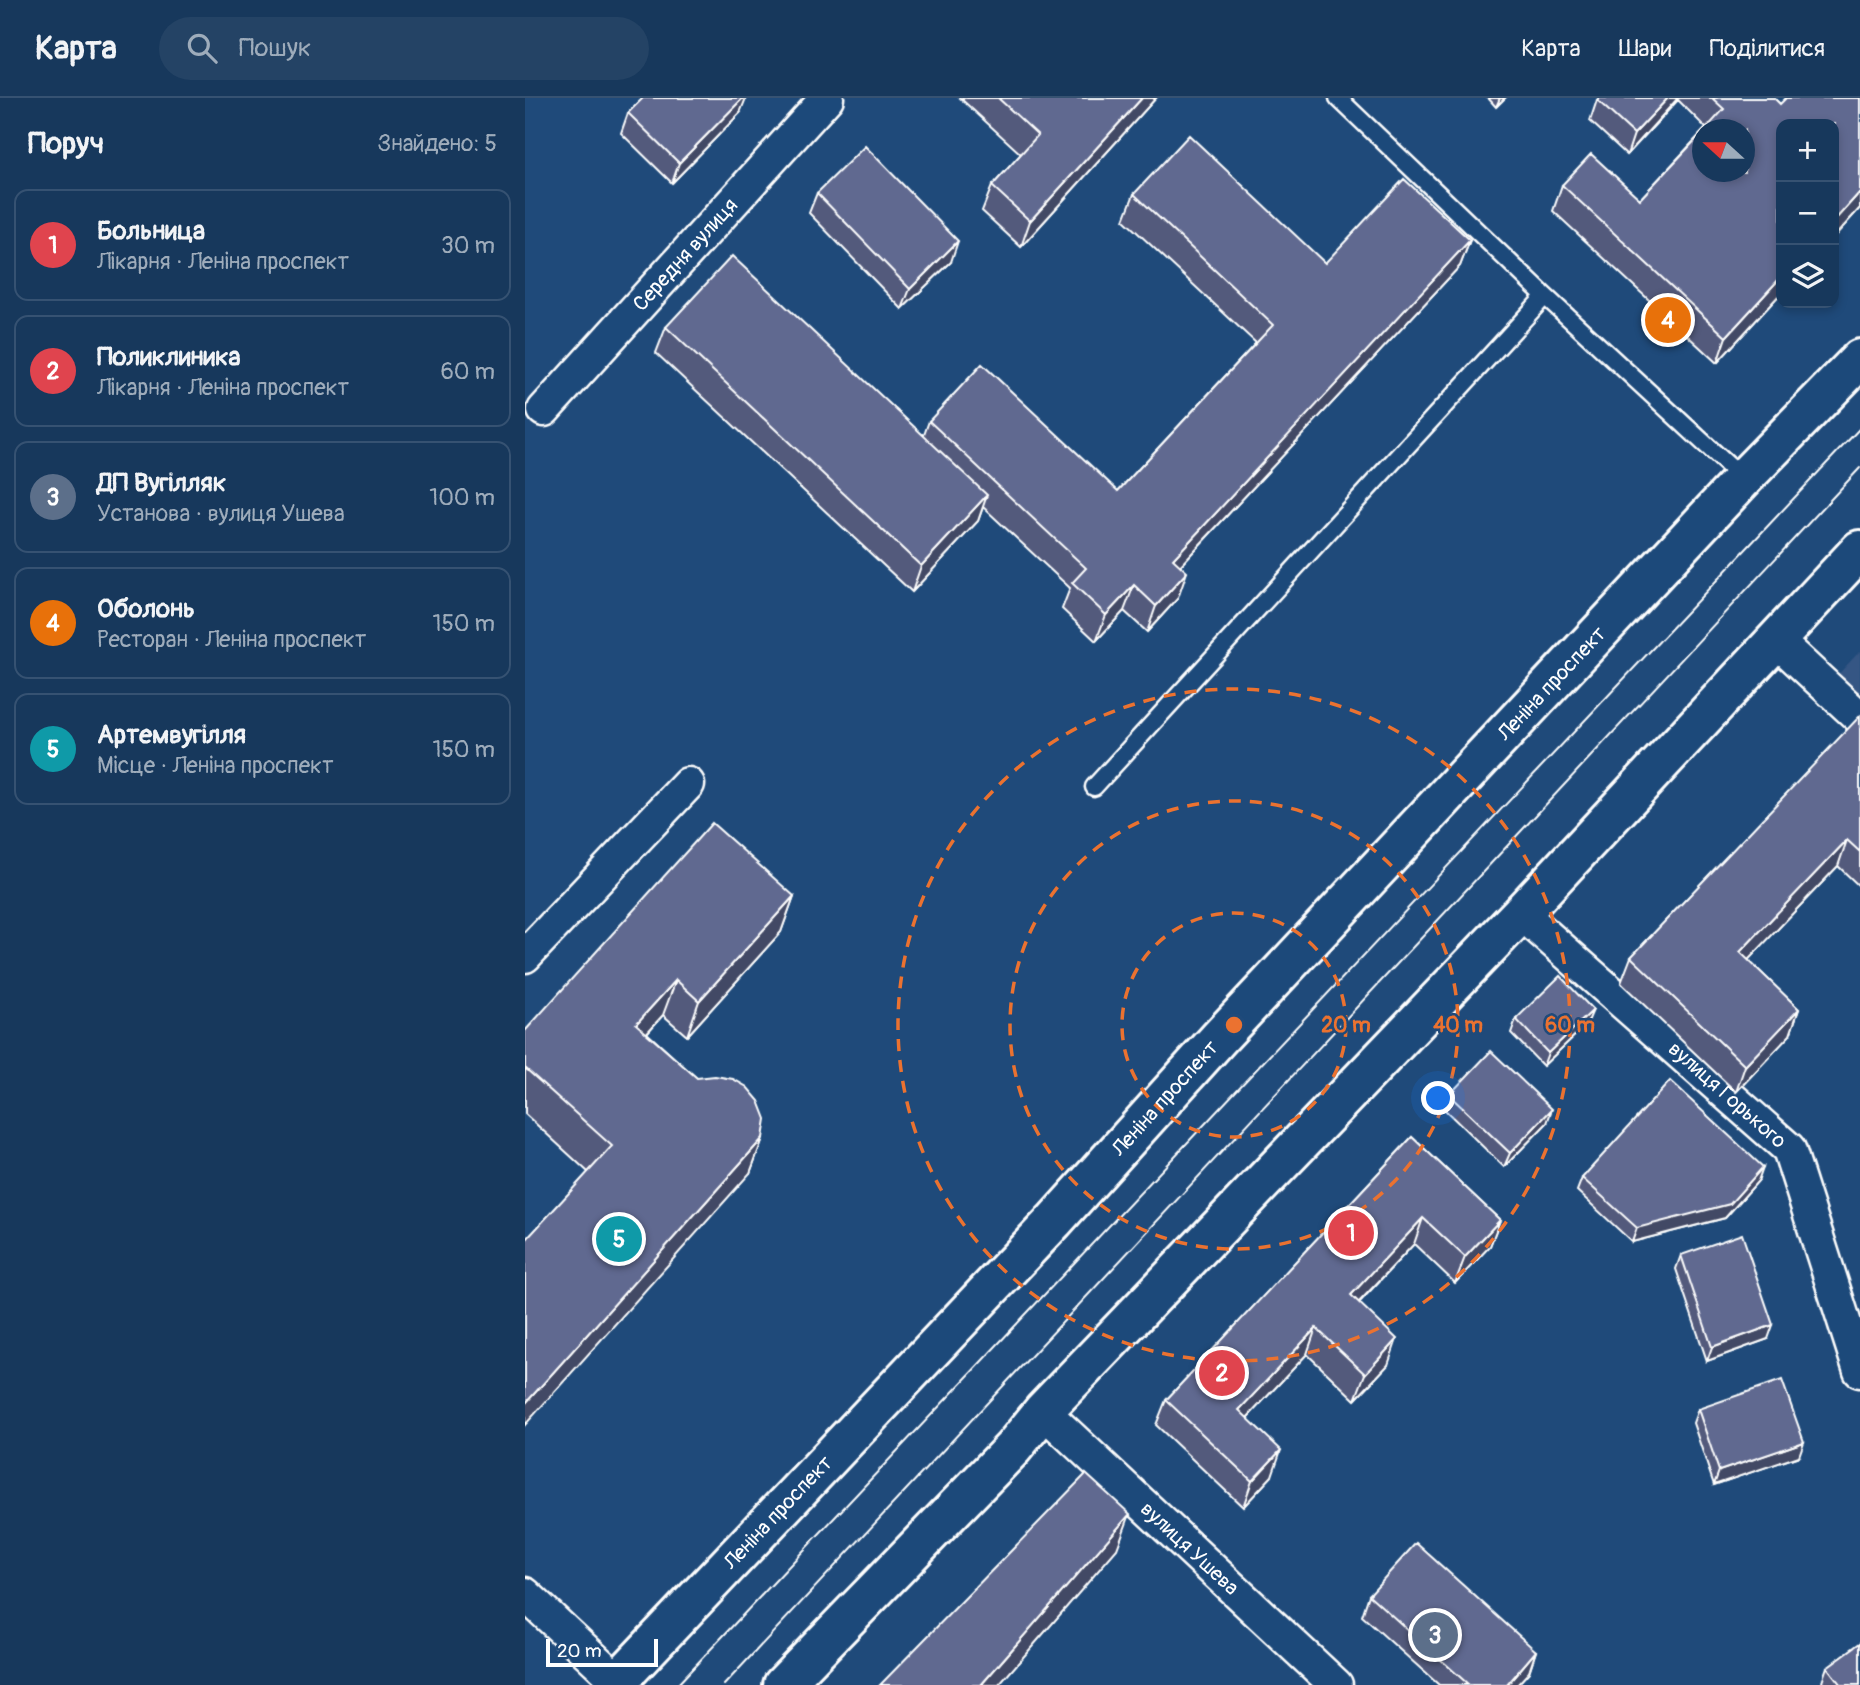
<!DOCTYPE html>
<html lang="uk">
<meta charset="utf-8">
<style>
:root{--surface:#17385c;--page:#244365;--text:#f1f3f6;--muted:#9eacbb;--line:#365272;--accent:#8bbbb9}
body{margin:0;font-family:Pangolin,sans-serif;background:var(--page);color:var(--text)}
.controls{position:absolute;right:21px;top:21px;display:grid;overflow:hidden;border-radius:14px;box-shadow:0 4px 10px #0003}
.controls button{width:63px;height:63px;display:grid;place-items:center;padding:0;border:0;border-bottom:2px solid var(--line);background:var(--surface);color:var(--text);font:35px sans-serif}
.compass{position:absolute;left:1167px;top:21px;width:63px;height:63px;border-radius:50%;background:var(--surface);box-shadow:0 4px 10px #0003;rotate:291deg}
.scale{position:absolute;left:21px;bottom:18px;width:112px;box-sizing:border-box;padding-left:7px;border:4px solid #fff;border-top:0;font-size:19px;line-height:24px;white-space:nowrap;color:#fff;-webkit-text-stroke:5px #1f4a7a;paint-order:stroke}
.you{position:absolute;left:914px;top:1001px;width:24px;height:24px;margin:-18px;border:5px solid #fff;border-radius:50%;background:#1a73e8;box-shadow:0 0 0 10px #1a73e833}
.badge{display:grid;place-items:center;width:46px;height:46px;border-radius:50%;background:var(--accent);color:#fff;font-size:23px;font-weight:700}
.pin{position:absolute;translate:-50% -50%;border:4px solid #fff;box-shadow:0 2px 7px #0006}
.list{margin:0;padding:0;list-style:none}
h2{display:flex;justify-content:space-between;align-items:center;height:91px;margin:0;padding:0 28px;font-size:30px}
h2 small{font-size:23px;font-weight:400;color:var(--muted)}
.list li{display:grid;grid-template-columns:46px 1fr auto;gap:21px;align-items:center;box-sizing:border-box;height:112px;margin:0 14px 14px;padding:0 14px;border:2px solid var(--line);border-radius:14px}
.list b{display:block;font-size:26px;white-space:nowrap}
.list p{margin:0;font-size:23px;white-space:nowrap;color:var(--muted)}
.list em{font-size:23px;font-style:normal;color:var(--muted)}
.icon{flex:none;width:38px;height:38px;fill:none;stroke:currentColor;stroke-width:2;stroke-linecap:round;stroke-linejoin:round}
.map{position:relative;flex:none;width:1335px;height:1587px;overflow:hidden}
header{display:flex;align-items:center;gap:42px;box-sizing:border-box;height:98px;padding:0 35px;background:var(--surface);border-bottom:2px solid var(--line)}
header strong{font-size:33px}
nav{display:flex;gap:38px;margin-inline-start:auto;font-size:24px}
.search{width:490px;height:63px;background:var(--page);display:flex;align-items:center;gap:18px;box-sizing:border-box;padding:0 24px;border-radius:38px;color:var(--muted);font-size:26px}
main{display:flex}
aside{flex:1;background:var(--surface)}
.map>svg:first-child{display:block}
.built{fill:#365684}
.lines{fill:none;stroke-linecap:round;stroke-linejoin:round}
.lane-casing{stroke:#fff;stroke-width:21}
.street-casing{stroke:#fff;stroke-width:37}
.secondary-casing{stroke:#fff;stroke-width:44}
.lane{stroke:#1f4a7a;stroke-width:16}
.street{stroke:#1f4a7a;stroke-width:32}
.secondary{stroke:#1f4a7a;stroke-width:38}
.tram{stroke:#fff;stroke-width:2}
.wall{fill:#535a7c;stroke:#fff;stroke-width:2}
.shaded-wall{fill:#434a65;stroke:#fff;stroke-width:2}
.building{fill:#606990;stroke:#fff;stroke-width:2}
.ring{fill:none;stroke:#eb7230;stroke-width:3.5;stroke-dasharray:12 9}
.labels{text-anchor:middle;dominant-baseline:central;stroke-width:5;stroke-linejoin:round;paint-order:stroke}
.street-label{font-size:21px;fill:#fff;stroke:#1f4a7a}
.centre{fill:#eb7230;stroke:#1f4a7a;stroke-width:3.5}
.ring-label{font-size:21px;text-anchor:middle;font-weight:bold;fill:#eb7230;stroke:#1f4a7a;stroke-width:5;stroke-linejoin:round;paint-order:stroke}
</style>
<header>
<strong>Карта</strong>
<div class="search"><svg class="icon" aria-label="search" viewBox="0 0 24 24"><circle cx="10" cy="10" r="6"/><path d="M15 15l6 6"/></svg>Пошук</div>
<nav><a>Карта</a><a>Шари</a><a>Поділитися</a></nav>
</header>
<main>
<aside>
<h2>Поруч<small>Знайдено: 5</small></h2>
<ul class="list">
<li><span class="badge" style="background:#e0444e">1</span><div><b>Больница</b><p>Лікарня · Леніна проспект</p></div><em>30 m</em></li>
<li><span class="badge" style="background:#e0444e">2</span><div><b>Поликлиника</b><p>Лікарня · Леніна проспект</p></div><em>60 m</em></li>
<li><span class="badge" style="background:#5c6f8a">3</span><div><b>ДП Вугілляк</b><p>Установа · вулиця Ушева</p></div><em>100 m</em></li>
<li><span class="badge" style="background:#e8710a">4</span><div><b>Оболонь</b><p>Ресторан · Леніна проспект</p></div><em>150 m</em></li>
<li><span class="badge" style="background:#0f9aa8">5</span><div><b>Артемвугілля</b><p>Місце · Леніна проспект</p></div><em>150 m</em></li>
</ul>
</aside>
<div class="map">
<svg width="1335" height="1587" viewBox="0 0 1335 1587">
<rect width="100%" height="100%" fill="#1f4a7a"/>
<filter id="ink" filterUnits="userSpaceOnUse"><feTurbulence type="fractalNoise" baseFrequency=".0143" numOctaves="2"/><feDisplacementMap in="SourceGraphic" scale="14" xChannelSelector="R" yChannelSelector="G"/><feConvolveMatrix kernelMatrix="1 2 1 2 8 2 1 2 1" color-interpolation-filters="sRGB"/></filter>
<g filter="url(#ink)">
<path class="built" d="M 1335,553 L 1335,635 L 1294,597 Z"/>
<g class="lines">
<defs>
<path id="lane" d="M 813,0 L 1020,198 L 1218,381
M 569,689 L 1020,198"/>
<g id="street">
<path id="s1" d="M 19,312 L 302,0"/>
<path d="M 1251,542 L 1335,620"/>
<path id="s2" d="M 996,815 L 1264,1051 L 1335,1273"/>
<path d="M 0,858 L 163,686"/>
<path id="s3" d="M 518,1313 L 811,1587"/>
<path d="M 0,1496 L 92,1582"/>
</g>
<g id="secondary">
<path id="s4" d="M 89,1587 L 529,1123 L 694,940 L 1218,381 L 1335,261"/>
<path d="M 258,1587 L 488,1350 L 518,1313 L 996,815 L 1335,452"/>
</g>
</defs>
<use href="#lane" class="lane-casing"/>
<use href="#street" class="street-casing"/>
<use href="#secondary" class="secondary-casing"/>
<use href="#lane" class="lane"/>
<use href="#street" class="street"/>
<use href="#secondary" class="secondary"/>
<path class="tram" d="M 152,1587 L 1335,330
M 199,1587 L 1335,370"/>
</g>
<path class="wall" d="M 435,0 L 631,0 L 496,149 L 457,113 L 467,88 L 496,56 Z
M 963,0 L 980,0 L 971,9 Z
M 1074,0 L 1249,0 L 1255,6 L 1335,0 L 1335,110 L 1309,139 L 1309,26 L 1256,26 L 1256,195 L 1192,265 L 1028,113 L 1037,87 L 1115,101 L 1181,30 L 1153,2 L 1102,57 L 1065,23 L 1072,2 Z
M 103,15 L 215,15 L 147,85 L 96,35 Z
M 292,95 L 426,164 L 377,211 L 284,115 Z
M 609,96 L 800,165 L 945,142 L 935,168 L 655,468 L 653,500 L 622,534 L 599,513 L 571,543 L 537,511 L 545,490 L 458,409 L 453,423 L 387,494 L 131,255 L 141,229 L 399,337 L 404,323 L 593,393 L 731,245 L 599,122 Z
M 1335,619 L 1335,789 L 1313,768 L 1223,862 L 1274,911 L 1265,937 L 1211,994 L 1096,885 L 1106,859 Z
M 269,798 L 256,834 L 162,938 L 138,917 L 122,935 L 238,1040 L 225,1075 L 63,1074 L 0,1016 L 0,933 Z
M 991,921 L 1062,926 L 1018,968 L 986,935 Z
M 924,997 L 1022,1025 L 979,1069 L 919,1011 Z
M 887,1039 L 975,1122 L 965,1148 L 930,1185 L 889,1146 L 834,1205 L 863,1267 L 830,1302 L 782,1256 L 722,1320 L 747,1378 L 718,1409 L 631,1327 L 641,1302 Z
M 1057,1080 L 1233,1083 L 1200,1120 L 1107,1144 L 1052,1093 Z
M 1156,1157 L 1243,1241 L 1182,1263 L 1151,1171 Z
M 1173,1311 L 1274,1358 L 1189,1387 L 1168,1325 Z
M 844,1497 L 1011,1553 L 1004,1574 L 992,1587 L 914,1587 L 837,1518 Z
M 1302,1569 L 1335,1587 L 1300,1587 L 1297,1583 Z"/>
<path class="shaded-wall" d="M 218,0 L 221,0 L 215,15 L 147,85 L 154,65 Z
M 617,0 L 631,0 L 496,149 L 505,123 Z
M 975,0 L 980,0 L 971,9 Z
M 1143,0 L 1153,0 L 1102,57 L 1109,36 Z
M 1335,94 L 1335,110 L 1309,139 L 1309,123 Z
M 945,142 L 935,168 L 638,486 L 648,461 Z
M 433,143 L 426,164 L 377,211 L 385,191 Z
M 1256,179 L 1256,195 L 1192,265 L 1201,239 Z
M 462,397 L 453,423 L 387,494 L 396,468 Z
M 662,474 L 653,500 L 622,534 L 631,508 Z
M 609,487 L 599,513 L 571,543 L 581,517 Z
M 1322,742 L 1313,768 L 1206,880 L 1215,854 Z
M 269,798 L 256,834 L 162,938 L 174,903 Z
M 151,882 L 138,917 L 98,961 L 111,926 Z
M 1274,911 L 1265,937 L 1211,994 L 1220,968 Z
M 1068,912 L 1062,926 L 1018,968 L 1023,955 Z
M 1027,1011 L 1022,1025 L 979,1069 L 985,1055 Z
M 238,1040 L 225,1075 L 0,1327 L 0,1306 Z
M 1238,1069 L 1233,1083 L 1200,1120 L 1107,1144 L 1112,1130 Z
M 898,1120 L 889,1146 L 816,1223 L 826,1197 Z
M 975,1122 L 965,1148 L 930,1185 L 940,1159 Z
M 1248,1227 L 1243,1241 L 1182,1263 L 1187,1249 Z
M 791,1230 L 782,1256 L 705,1338 L 714,1312 Z
M 872,1241 L 863,1267 L 830,1302 L 840,1276 Z
M 1279,1344 L 1274,1358 L 1189,1387 L 1194,1373 Z
M 756,1352 L 747,1378 L 718,1409 L 727,1383 Z
M 605,1416 L 592,1451 L 474,1587 L 456,1587 Z
M 1011,1553 L 1004,1574 L 992,1587 L 982,1587 Z"/>
<path class="building" d="M 118,0 L 218,0 L 154,65 L 103,15 Z
M 473,0 L 617,0 L 505,123 L 467,88 L 513,37 Z
M 1074,0 L 1143,0 L 1109,36 L 1072,2 Z
M 1187,0 L 1249,0 L 1255,6 L 1261,0 L 1335,0 L 1335,94 L 1309,123 L 1309,26 L 1256,26 L 1256,179 L 1201,239 L 1037,87 L 1066,56 L 1115,101 L 1178,34 L 1178,74 L 1220,74 L 1220,32 L 1180,32 L 1199,11 Z
M 664,37 L 800,165 L 879,81 L 945,142 L 648,461 L 662,474 L 631,508 L 609,487 L 581,517 L 547,485 L 561,470 L 404,323 L 457,266 L 593,393 L 748,227 L 609,96 Z
M 340,48 L 433,143 L 385,191 L 292,95 Z
M 207,158 L 462,397 L 396,468 L 141,229 Z
M 1335,618 L 1335,754 L 1322,742 L 1215,854 L 1274,911 L 1220,968 L 1106,859 Z
M 187,725 L 269,798 L 174,903 L 151,882 L 111,926 L 172,980 L 190,978 L 208,981 L 222,989 L 234,1003 L 241,1021 L 238,1040 L 0,1306 L 0,1143 L 87,1048 L 0,970 L 0,933 Z
M 1035,878 L 1068,912 L 1023,955 L 991,921 Z
M 966,953 L 1027,1011 L 985,1055 L 924,997 Z
M 1145,983 L 1238,1069 L 1205,1106 L 1112,1130 L 1057,1080 Z
M 887,1039 L 975,1122 L 940,1159 L 898,1120 L 826,1197 L 872,1241 L 840,1276 L 791,1230 L 714,1312 L 756,1352 L 727,1383 L 641,1302 Z
M 1217,1136 L 1248,1227 L 1187,1249 L 1156,1157 Z
M 1257,1282 L 1279,1344 L 1194,1373 L 1173,1311 Z
M 561,1376 L 605,1416 L 456,1587 L 355,1587 Z
M 891,1445 L 1011,1553 L 982,1587 L 944,1587 L 844,1497 Z
M 1335,1545 L 1335,1587 L 1316,1587 L 1302,1569 Z"/>
</g>
<g class="ring">
<circle cx="709" cy="927" r="112"/>
<circle cx="709" cy="927" r="224"/>
<circle cx="709" cy="927" r="336"/>
</g>
<g class="labels">
<g class="street-label">
<text stroke="none"><textPath href="#s1" startOffset="210">Середня вулиця</textPath></text>
<text stroke="none"><textPath href="#s4" startOffset="1372">Леніна проспект</textPath></text>
<text stroke="none"><textPath href="#s2" startOffset="275">вулиця Горького</textPath></text>
<text stroke="none"><textPath href="#s4" startOffset="805">Леніна проспект</textPath></text>
<text stroke="none"><textPath href="#s4" startOffset="238">Леніна проспект</textPath></text>
<text stroke="none"><textPath href="#s3" startOffset="201">вулиця Ушева</textPath></text>
</g>
</g>
<circle cx="709" cy="927" r="10" class="centre"/>
<g class="ring-label">
<text x="821" y="934">20 m</text>
<text x="933" y="934">40 m</text>
<text x="1045" y="934">60 m</text>
</g>
</svg>
<div class="controls">
<button>+</button>
<button>−</button>
<button><svg class="icon" aria-label="layers" viewBox="0 0 24 24"><path d="M12 4l9 5-9 5-9-5zM3 14l9 5 9-5"/></svg></button>
</div>
<svg class="compass" viewBox="-18 -18 36 36"><path d="M0-13l5 13h-10z" fill="#e53935"/><path d="M0 13l5-13h-10z" fill="#9eacbb"/></svg>
<div class="scale">20 m</div>
<div class="you"></div>
<div class="pin badge" style="left:826px;top:1135px;background:#e0444e">1</div>
<div class="pin badge" style="left:697px;top:1275px;background:#e0444e">2</div>
<div class="pin badge" style="left:910px;top:1537px;background:#5c6f8a">3</div>
<div class="pin badge" style="left:1143px;top:222px;background:#e8710a">4</div>
<div class="pin badge" style="left:94px;top:1141px;background:#0f9aa8">5</div>
</div>
</main>
